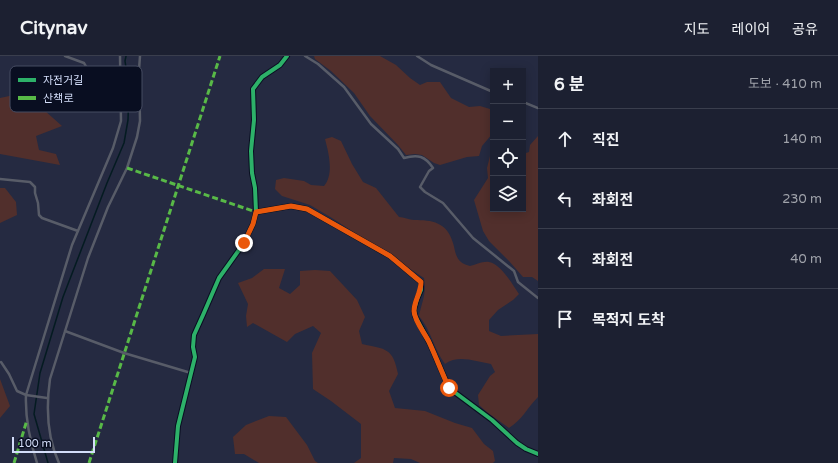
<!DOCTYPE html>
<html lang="ko">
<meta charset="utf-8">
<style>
:root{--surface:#1c2031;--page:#292d3d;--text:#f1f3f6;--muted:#a0a3ab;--line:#3a3e4d}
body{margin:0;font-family:"Varela Round","Noto Sans KR",sans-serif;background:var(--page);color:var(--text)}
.controls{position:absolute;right:12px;top:12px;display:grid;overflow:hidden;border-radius:0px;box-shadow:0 2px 10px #0003}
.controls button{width:36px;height:36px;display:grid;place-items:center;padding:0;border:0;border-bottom:1px solid var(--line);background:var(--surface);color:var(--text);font:20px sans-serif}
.scale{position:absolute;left:12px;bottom:10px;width:83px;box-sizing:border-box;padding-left:4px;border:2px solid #d3ddf9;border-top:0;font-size:11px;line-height:14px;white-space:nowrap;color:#d3ddf9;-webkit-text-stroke:3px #090e21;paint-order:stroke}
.stop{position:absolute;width:12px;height:12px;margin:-9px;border:3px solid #ea580c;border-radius:50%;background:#fff}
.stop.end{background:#ea580c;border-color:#fff;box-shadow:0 1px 4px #0008}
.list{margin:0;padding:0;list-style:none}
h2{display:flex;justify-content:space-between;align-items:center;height:52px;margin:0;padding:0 16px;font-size:17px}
h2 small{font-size:13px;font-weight:400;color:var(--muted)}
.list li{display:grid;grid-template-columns:26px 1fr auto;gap:12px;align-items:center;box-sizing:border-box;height:60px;padding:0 16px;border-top:1px solid var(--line)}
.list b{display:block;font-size:15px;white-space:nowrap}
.list em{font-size:13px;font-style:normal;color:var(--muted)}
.icon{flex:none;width:22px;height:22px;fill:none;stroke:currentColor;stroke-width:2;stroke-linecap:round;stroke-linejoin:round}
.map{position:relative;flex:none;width:538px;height:407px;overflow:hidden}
header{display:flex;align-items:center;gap:24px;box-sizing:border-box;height:56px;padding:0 20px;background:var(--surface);border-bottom:1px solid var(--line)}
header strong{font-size:19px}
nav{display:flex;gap:22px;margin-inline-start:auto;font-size:14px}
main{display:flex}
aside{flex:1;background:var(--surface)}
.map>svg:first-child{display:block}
.green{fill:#512f2c}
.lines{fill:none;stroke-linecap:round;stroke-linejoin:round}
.stream{stroke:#041b21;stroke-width:1.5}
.lane{stroke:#585c68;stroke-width:2.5}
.street{stroke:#585c68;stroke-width:4.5}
.quiet{stroke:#58b947;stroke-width:3;stroke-dasharray:6 3;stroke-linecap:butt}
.cycleway-casing{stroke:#090e21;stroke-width:6}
.cycleway{stroke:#2db169;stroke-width:4}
.route{stroke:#ea580c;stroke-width:5}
.key{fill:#090e21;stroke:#464c62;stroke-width:1}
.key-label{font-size:11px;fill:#d3ddf9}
</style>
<header>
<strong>Citynav</strong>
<nav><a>지도</a><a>레이어</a><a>공유</a></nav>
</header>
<main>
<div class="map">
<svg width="538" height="407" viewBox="0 0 538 407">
<rect width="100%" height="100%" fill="#252a41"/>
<path class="green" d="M 314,0 L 380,0 L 396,9 L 410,22 L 420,29 L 427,26 L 440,26 L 451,42 L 469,51 L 480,50 L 490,53 L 493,58 L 493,77 L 482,90 L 479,100 L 467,101 L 440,109 L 434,107 L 422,99 L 415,98 L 406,99 L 398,89 L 370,60 L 354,37 L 331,15 L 315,3 Z
M 14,39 L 44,54 L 62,70 L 36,80 L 39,94 L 56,98 L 60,109 L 0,98 L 0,42 Z
M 538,80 L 538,225 L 532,221 L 523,221 L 509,205 L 489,185 L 483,175 L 474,144 L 488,122 L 487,112 L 491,96 L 493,96 L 493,153 L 523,153 L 523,98 L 529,96 L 530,89 Z
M 332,81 L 341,85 L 352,108 L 363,126 L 376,132 L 399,161 C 404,161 409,164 414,164 C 432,164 447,166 453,187 C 455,193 455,199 459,204 C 461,207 466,209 470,210 C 475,209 483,205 489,206 C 501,208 512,228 519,238 L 513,244 L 498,254 L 489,264 L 489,275 L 501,280 L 538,278 L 538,341 C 526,353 523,363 509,372 L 488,357 L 479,349 L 478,339 L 490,320 L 495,316 L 491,308 C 476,306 459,298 445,308 C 434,293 431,274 419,260 C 422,245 427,237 424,222 L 332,162 L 310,149 L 282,140 L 275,133 L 276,124 L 284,122 L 304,125 L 311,129 L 324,130 C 334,118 329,98 325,83 Z
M 0,132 L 5,132 L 16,146 L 17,159 L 0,167 Z
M 264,213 L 285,213 L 279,232 L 290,238 L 300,229 L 300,215 L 315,214 L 330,215 L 357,244 L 365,261 L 359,275 L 362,288 C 386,293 393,292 398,318 L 389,335 L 395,352 L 425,355 L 455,367 L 472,372 L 484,388 L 493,395 L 495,405 L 493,407 L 420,407 L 411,403 L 394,402 L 393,407 L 354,407 L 361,402 L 361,368 L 331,345 L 313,333 L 312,297 L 321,277 L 313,270 L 295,278 L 287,286 L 253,267 L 247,271 L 246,260 L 248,248 L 238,227 L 252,222 Z
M 0,323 L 10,350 L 0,362 Z
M 269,360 L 286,361 L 307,389 L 315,405 L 318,407 L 259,407 L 244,398 L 235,398 L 233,381 L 246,369 Z"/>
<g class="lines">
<path class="stream" d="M 48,407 L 34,358 L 40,317 L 63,241 L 107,127 L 124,87 L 128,64 L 129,31 L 125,5 L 126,0"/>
<path class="lane" d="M 65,0 L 84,7 C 92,23 104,24 120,27
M 305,0 L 318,8 L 344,31 L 371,68 L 398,93 L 404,102 C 418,98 425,100 433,112 L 429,115 L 420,131 L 425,136 L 443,147 L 473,182 L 514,215 L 518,226 L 538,242
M 417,0 L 431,9 L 493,36
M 523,46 L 538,52
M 0,123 L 30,126 L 35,131 L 35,137 L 38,147 L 39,159 L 42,162 L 78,175
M 65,275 L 124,297 L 191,317
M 1,306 L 9,318 L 17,335 L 26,339 L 47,342
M 37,407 C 30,385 25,362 26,339 L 72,189 L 113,92 L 121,65 L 120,0
M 59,407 C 47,381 46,351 50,323 L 88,202 L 108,151 L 127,112 L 137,81 L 140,65 L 139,14 L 140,0"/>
<path class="street" d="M 256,156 L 291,150 L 307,153 L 390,200 L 421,226 L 421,234 L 417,243 L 414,254 L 415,260 L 430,288 L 449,332 L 492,364 L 517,387 L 526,393 L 538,398
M 175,407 L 178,370 L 195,301 L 193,291 L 194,279 L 203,259 L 219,222 L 244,187 L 253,168 L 256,156 L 255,132 L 252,117 L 251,95 L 254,64 L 253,33 L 262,21 L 280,9 L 287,0"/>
<path class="quiet" d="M 127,112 L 256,156
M 14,407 L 27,364
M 89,407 L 220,0"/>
<defs>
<path id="cycleway" d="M 256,156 L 291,150 L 307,153 L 390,200 L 421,226 L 421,234 L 417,243 L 414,254 L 415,260 L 430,288 L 449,332 L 492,364 L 517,387 L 526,393 L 538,398
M 175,407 L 178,370 L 195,301 L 193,291 L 194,279 L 203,259 L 219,222 L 244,187 L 253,168 L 256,156 L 255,132 L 252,117 L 251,95 L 254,64 L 253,33 L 262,21 L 280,9 L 287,0"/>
</defs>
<use href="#cycleway" class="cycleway-casing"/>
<use href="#cycleway" class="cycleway"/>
</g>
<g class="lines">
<path class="route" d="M 244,187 L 253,168 L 256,156 L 291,150 L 307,153 L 390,200 L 421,226 C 421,237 414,245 414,255 C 414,264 425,278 429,286 C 436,301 442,317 449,332"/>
</g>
<rect x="10" y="10" width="132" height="46" rx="6" class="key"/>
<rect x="18" y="22" width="18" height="4" fill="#2db169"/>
<rect x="18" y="40" width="18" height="4" fill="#58b947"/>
<g class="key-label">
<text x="43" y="28">자전거길</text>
<text x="43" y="46">산책로</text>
</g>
</svg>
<div class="controls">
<button>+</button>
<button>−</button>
<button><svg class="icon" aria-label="locate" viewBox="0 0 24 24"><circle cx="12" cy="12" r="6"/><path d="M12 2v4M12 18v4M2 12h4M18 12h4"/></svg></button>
<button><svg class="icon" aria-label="layers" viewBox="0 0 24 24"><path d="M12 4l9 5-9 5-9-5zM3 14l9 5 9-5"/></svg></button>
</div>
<div class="scale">100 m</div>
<div class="stop" style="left:449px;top:332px"></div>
<div class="stop end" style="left:244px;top:187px"></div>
</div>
<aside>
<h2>6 분<small>도보 · 410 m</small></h2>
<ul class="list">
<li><svg class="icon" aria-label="ahead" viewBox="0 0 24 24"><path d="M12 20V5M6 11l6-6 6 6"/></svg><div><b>직진</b></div><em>140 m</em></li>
<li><svg class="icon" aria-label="left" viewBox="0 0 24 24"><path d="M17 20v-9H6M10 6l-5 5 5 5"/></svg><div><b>좌회전</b></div><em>230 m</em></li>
<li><svg class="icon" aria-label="left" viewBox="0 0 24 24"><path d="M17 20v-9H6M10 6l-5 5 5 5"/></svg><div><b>좌회전</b></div><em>40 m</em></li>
<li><svg class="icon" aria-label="arrive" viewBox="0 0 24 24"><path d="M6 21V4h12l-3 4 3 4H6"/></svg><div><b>목적지 도착</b></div></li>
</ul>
</aside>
</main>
